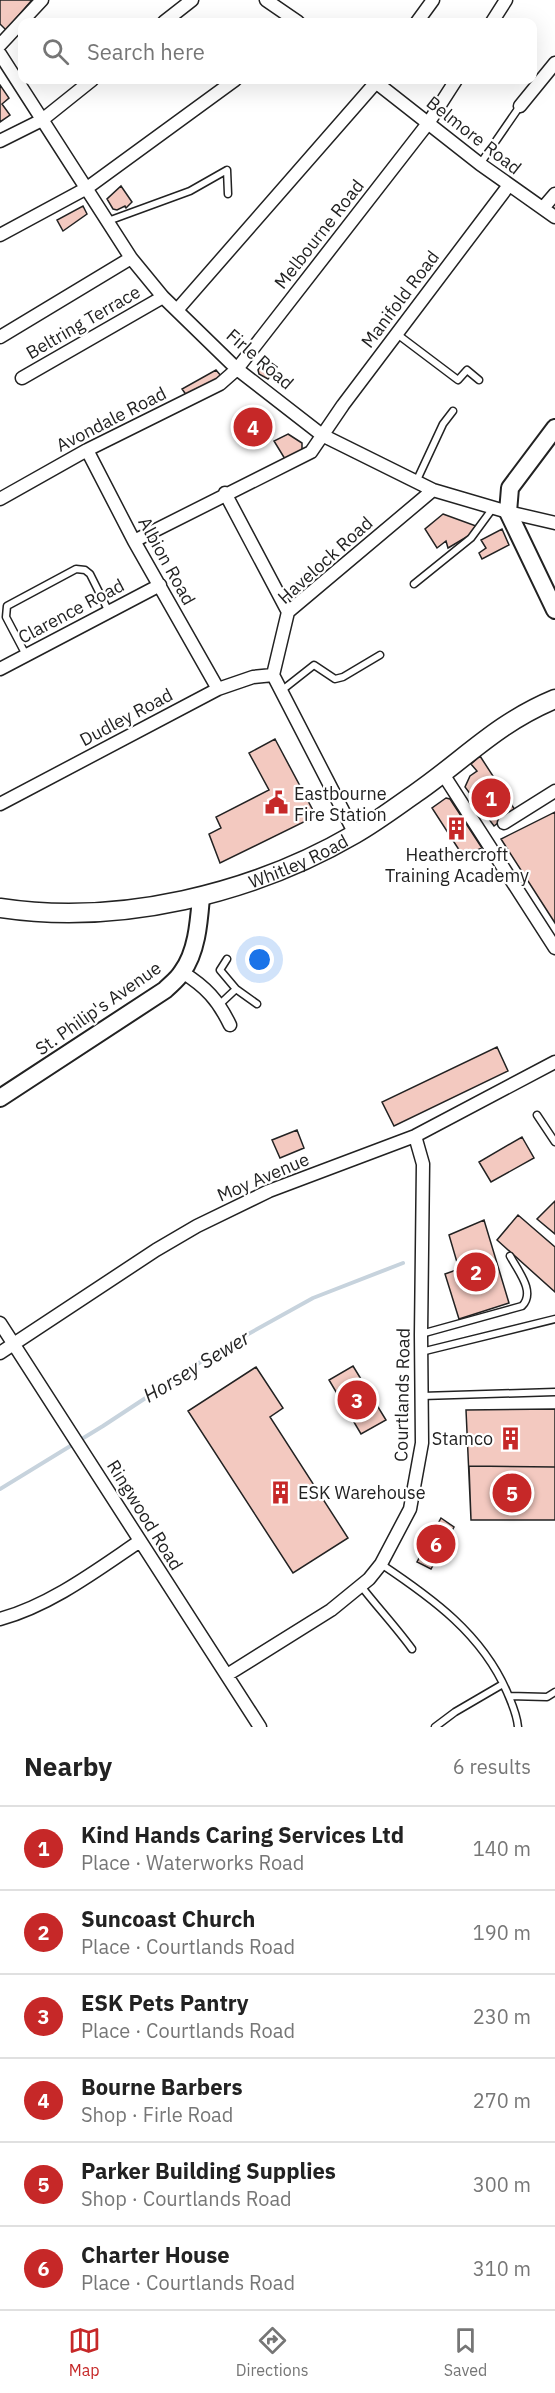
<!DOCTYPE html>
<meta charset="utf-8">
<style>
:root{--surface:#fff;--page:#f2f2f2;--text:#222;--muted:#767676;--line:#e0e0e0;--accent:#c62828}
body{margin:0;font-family:"IBM Plex Sans",sans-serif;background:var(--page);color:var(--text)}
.you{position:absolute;left:260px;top:960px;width:21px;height:21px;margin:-15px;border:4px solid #fff;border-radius:50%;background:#1a73e8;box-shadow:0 0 0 9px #1a73e833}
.badge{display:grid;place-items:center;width:39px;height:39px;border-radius:50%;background:var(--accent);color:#fff;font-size:20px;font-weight:700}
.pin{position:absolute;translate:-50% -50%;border:3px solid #fff;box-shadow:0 2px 6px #0006}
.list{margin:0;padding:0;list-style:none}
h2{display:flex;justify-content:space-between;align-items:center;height:78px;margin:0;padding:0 24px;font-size:26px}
h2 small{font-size:20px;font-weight:400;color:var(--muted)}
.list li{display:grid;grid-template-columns:39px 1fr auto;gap:18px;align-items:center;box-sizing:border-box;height:84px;padding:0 24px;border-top:2px solid var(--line)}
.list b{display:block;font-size:22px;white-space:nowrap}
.list p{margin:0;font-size:20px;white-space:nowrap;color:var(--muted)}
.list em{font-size:20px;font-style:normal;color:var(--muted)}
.icon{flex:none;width:33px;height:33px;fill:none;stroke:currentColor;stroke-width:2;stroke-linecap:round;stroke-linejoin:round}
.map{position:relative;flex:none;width:555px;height:1727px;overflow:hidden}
.search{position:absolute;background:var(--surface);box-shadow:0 6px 24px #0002;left:18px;right:18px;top:18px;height:66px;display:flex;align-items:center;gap:15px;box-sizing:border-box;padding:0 21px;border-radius:12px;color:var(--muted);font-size:22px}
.sheet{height:582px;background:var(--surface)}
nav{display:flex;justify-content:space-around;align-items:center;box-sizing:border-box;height:84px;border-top:2px solid var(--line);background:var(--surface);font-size:16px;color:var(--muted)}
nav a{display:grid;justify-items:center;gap:3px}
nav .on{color:var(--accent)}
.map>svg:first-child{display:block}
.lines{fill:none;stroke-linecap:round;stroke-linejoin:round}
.stream{stroke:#c7d3dd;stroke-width:4}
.building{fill:#f3c9c0;stroke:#222;stroke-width:1.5}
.lane-casing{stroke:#222;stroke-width:9}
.street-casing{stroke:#222;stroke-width:15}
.secondary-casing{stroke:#222;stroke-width:20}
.primary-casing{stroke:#222;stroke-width:21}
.lane{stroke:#fff;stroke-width:6}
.street{stroke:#fff;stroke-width:12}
.secondary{stroke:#fff;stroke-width:16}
.primary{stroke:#fff;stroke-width:18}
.labels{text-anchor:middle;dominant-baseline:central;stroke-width:4.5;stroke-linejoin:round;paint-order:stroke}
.street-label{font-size:18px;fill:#222;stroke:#fff}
.poi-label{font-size:18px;fill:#222;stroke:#fff;text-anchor:start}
.water-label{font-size:20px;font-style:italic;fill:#222;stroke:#fff}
</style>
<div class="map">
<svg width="555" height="1727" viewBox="0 0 555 1727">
<rect width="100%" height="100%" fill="#fff"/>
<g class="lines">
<path class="stream" d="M 0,1489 L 103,1426 L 214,1353 L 313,1298 L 403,1263"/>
</g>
<path class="building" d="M 0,0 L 32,0 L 6,30 L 0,24 Z
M 0,85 L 9,98 L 2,104 L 10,115 L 0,122 Z
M 121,186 L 132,202 L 126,208 L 125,206 L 117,210 L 113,209 L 107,199 Z
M 83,206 L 87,214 L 63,231 L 57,220 Z
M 266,359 L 277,367 L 268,379 L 259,374 L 258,370 Z
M 216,370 L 222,377 L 187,396 L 182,389 Z
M 262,416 L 270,424 L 251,435 L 249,432 L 239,437 L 235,430 Z
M 288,434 L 302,443 L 302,452 L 285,459 L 274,441 Z
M 443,514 L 476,526 L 475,532 L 448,548 L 446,541 L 437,548 L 425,529 Z
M 502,529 L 509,545 L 482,559 L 479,553 L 486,548 L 481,540 Z
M 275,739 L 316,816 L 220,863 L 209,834 L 221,828 L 216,817 L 269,790 L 249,753 Z
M 480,756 L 515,810 L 494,826 L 465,787 L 470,776 L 477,771 L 471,764 Z
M 446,798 L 450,799 L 482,848 L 463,856 L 432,808 Z
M 555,812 L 555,923 L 501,839 Z
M 497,1047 L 508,1071 L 394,1126 L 382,1102 Z
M 297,1130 L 304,1148 L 280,1158 L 272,1140 Z
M 522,1137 L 534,1158 L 491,1182 L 479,1162 Z
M 555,1201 L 555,1234 L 537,1219 Z
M 518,1215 L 555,1247 L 555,1292 L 497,1240 Z
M 484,1220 L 509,1303 L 459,1319 L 445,1274 L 459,1269 L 449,1235 Z
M 353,1366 L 386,1420 L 361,1434 L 329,1380 Z
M 256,1367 L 283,1408 L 270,1417 L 348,1538 L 293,1573 L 188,1411 Z
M 555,1409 L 555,1520 L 471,1520 L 466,1410 Z
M 469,1466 L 555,1467 L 555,1520 L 471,1520 Z
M 441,1518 L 454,1527 L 431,1569 L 417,1562 Z"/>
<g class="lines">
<defs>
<path id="lane" d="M 480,164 L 520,106
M 108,221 L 190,191 L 227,170 L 228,194
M 397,334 L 458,380 L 467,370 L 479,380
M 416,482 L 443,424 L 453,411
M 414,584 L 471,538 L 493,508
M 26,655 L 6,617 L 7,606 L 76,569 L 85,570 L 90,574 L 109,612
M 281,691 L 314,665 L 335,679 L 343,677 L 380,655
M 236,989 L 257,1004
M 220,1004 L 236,989 L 220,970 L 227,959
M 537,1115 L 555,1142
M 421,1334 L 522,1306 C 536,1292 518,1271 510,1256
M 421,1352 L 555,1319
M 422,1396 L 555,1392
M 381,1564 C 432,1598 482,1634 507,1692 C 512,1704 517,1714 518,1727
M 361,1586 C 378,1608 396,1627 412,1649
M 509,1696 L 547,1697 L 555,1692
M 435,1727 L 455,1712 L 503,1684"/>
<path id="street" d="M 266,0 L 298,22
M 164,22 L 192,0
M 417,22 L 433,0
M 492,22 L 506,0
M 0,45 L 42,0
M 0,54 L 131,258 L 163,297 L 237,369 L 322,435 L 433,490 L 508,512 L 555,523
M 373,80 L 480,164 L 555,217
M 520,106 L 555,63
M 0,141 L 42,120 L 92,80
M 543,208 L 555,194
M 0,235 L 87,188 L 235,80
M 177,310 L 378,80
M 0,337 L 131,258
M 22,378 L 163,297
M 87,450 L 134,541 L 218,689
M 225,493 L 288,612
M 0,499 L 87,450 L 220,384 L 237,369 L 429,122 L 456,80
M 134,541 L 311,452 L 343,405 L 509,185
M 0,669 L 160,585
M 273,675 L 288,612 L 433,490
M 273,675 L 355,834
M 443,774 L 555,948
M 0,804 L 218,689 L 253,677 L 273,675
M 504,823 L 555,791
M 182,972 C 206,987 218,1000 230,1025
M 0,1323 L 260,1727
M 0,1353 L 156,1250 L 197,1226 L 269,1191 L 415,1136 L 555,1062
M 0,1619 C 51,1605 97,1570 140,1541
M 227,1675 L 331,1610 L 369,1579 L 381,1564 L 410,1509 L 422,1443 L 421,1335 L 423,1164 L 415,1136"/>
<path id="secondary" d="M 555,428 L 510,488 L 508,512 L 555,610
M 0,1098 L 165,990 C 171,984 178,979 182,972 C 197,952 199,921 201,897"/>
<g id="primary">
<path id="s1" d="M 0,908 C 119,926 252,894 355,834 C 376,822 396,807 416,793 C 465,759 497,723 555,699"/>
</g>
</defs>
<use href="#lane" class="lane-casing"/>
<use href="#street" class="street-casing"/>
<use href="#secondary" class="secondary-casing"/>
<use href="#primary" class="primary-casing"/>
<use href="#lane" class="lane"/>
<use href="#street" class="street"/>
<use href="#secondary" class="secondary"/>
<use href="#primary" class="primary"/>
</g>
<defs>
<symbol id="civic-bare" viewBox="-9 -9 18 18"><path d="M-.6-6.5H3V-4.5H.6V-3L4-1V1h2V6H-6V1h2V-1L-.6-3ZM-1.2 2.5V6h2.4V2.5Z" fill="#c62828" stroke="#fff" stroke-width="2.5" paint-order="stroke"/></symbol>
<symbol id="building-bare" viewBox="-9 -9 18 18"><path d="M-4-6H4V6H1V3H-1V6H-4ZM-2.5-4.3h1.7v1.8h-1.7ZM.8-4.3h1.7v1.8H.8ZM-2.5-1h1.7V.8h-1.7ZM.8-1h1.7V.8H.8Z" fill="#c62828" stroke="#fff" stroke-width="2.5" paint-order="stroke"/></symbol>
</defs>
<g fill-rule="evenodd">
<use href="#civic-bare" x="260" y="786" width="33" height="33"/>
<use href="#building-bare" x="440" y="812" width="33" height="33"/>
<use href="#building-bare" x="494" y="1422" width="33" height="33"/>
<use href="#building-bare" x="264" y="1476" width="33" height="33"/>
</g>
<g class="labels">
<g class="street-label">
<text transform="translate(474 135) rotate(38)">Belmore Road</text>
<text transform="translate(319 234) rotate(-52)">Melbourne Road</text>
<text transform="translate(400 299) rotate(-53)">Manifold Road</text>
<text transform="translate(83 322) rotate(-30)">Beltring Terrace</text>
<text transform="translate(260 359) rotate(41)">Firle Road</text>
<text transform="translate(111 419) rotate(-27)">Avondale Road</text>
<text transform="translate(325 560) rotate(-42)">Havelock Road</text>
<text transform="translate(167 561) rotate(61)">Albion Road</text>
<text transform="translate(71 611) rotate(-28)">Clarence Road</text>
<text transform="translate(126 717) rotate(-28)">Dudley Road</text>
<text stroke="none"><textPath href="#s1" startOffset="306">Whitley Road</textPath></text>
<text transform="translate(98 1008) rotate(-35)">St. Philip's Avenue</text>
<text transform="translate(263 1177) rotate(-23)">Moy Avenue</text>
<text transform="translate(402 1395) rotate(-89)">Courtlands Road</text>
<text transform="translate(145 1515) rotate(58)">Ringwood Road</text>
</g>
<g class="poi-label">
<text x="294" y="793">Eastbourne<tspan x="294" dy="21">Fire Station</tspan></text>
<text x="457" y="854" text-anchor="middle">Heathercroft<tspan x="457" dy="21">Training Academy</tspan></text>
<text x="493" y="1438" text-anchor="end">Stamco</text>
<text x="298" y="1492">ESK Warehouse</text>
</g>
<g class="water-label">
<text transform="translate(196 1366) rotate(-31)">Horsey Sewer</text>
</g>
</g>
</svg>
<div class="you"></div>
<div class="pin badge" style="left:491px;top:798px">1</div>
<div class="pin badge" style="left:476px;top:1272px">2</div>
<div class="pin badge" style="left:357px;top:1400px">3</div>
<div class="pin badge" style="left:253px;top:427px">4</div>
<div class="pin badge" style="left:512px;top:1493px">5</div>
<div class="pin badge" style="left:436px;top:1544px">6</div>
<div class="search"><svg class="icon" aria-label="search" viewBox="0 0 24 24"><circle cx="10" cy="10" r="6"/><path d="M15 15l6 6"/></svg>Search here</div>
</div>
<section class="sheet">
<h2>Nearby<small>6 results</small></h2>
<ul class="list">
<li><span class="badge">1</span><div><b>Kind Hands Caring Services Ltd</b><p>Place · Waterworks Road</p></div><em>140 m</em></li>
<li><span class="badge">2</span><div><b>Suncoast Church</b><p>Place · Courtlands Road</p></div><em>190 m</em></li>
<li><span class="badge">3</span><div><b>ESK Pets Pantry</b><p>Place · Courtlands Road</p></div><em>230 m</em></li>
<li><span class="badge">4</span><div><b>Bourne Barbers</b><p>Shop · Firle Road</p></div><em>270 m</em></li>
<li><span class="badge">5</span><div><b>Parker Building Supplies</b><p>Shop · Courtlands Road</p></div><em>300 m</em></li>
<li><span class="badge">6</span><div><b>Charter House</b><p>Place · Courtlands Road</p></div><em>310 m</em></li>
</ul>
</section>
<nav>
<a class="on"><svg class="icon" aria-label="map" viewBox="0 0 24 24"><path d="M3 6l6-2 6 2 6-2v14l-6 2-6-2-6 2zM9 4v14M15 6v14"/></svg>Map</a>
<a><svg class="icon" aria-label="directions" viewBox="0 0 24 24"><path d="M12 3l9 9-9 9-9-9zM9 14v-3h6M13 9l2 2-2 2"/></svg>Directions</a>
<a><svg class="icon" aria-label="saved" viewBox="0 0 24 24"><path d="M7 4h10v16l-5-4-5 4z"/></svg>Saved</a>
</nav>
